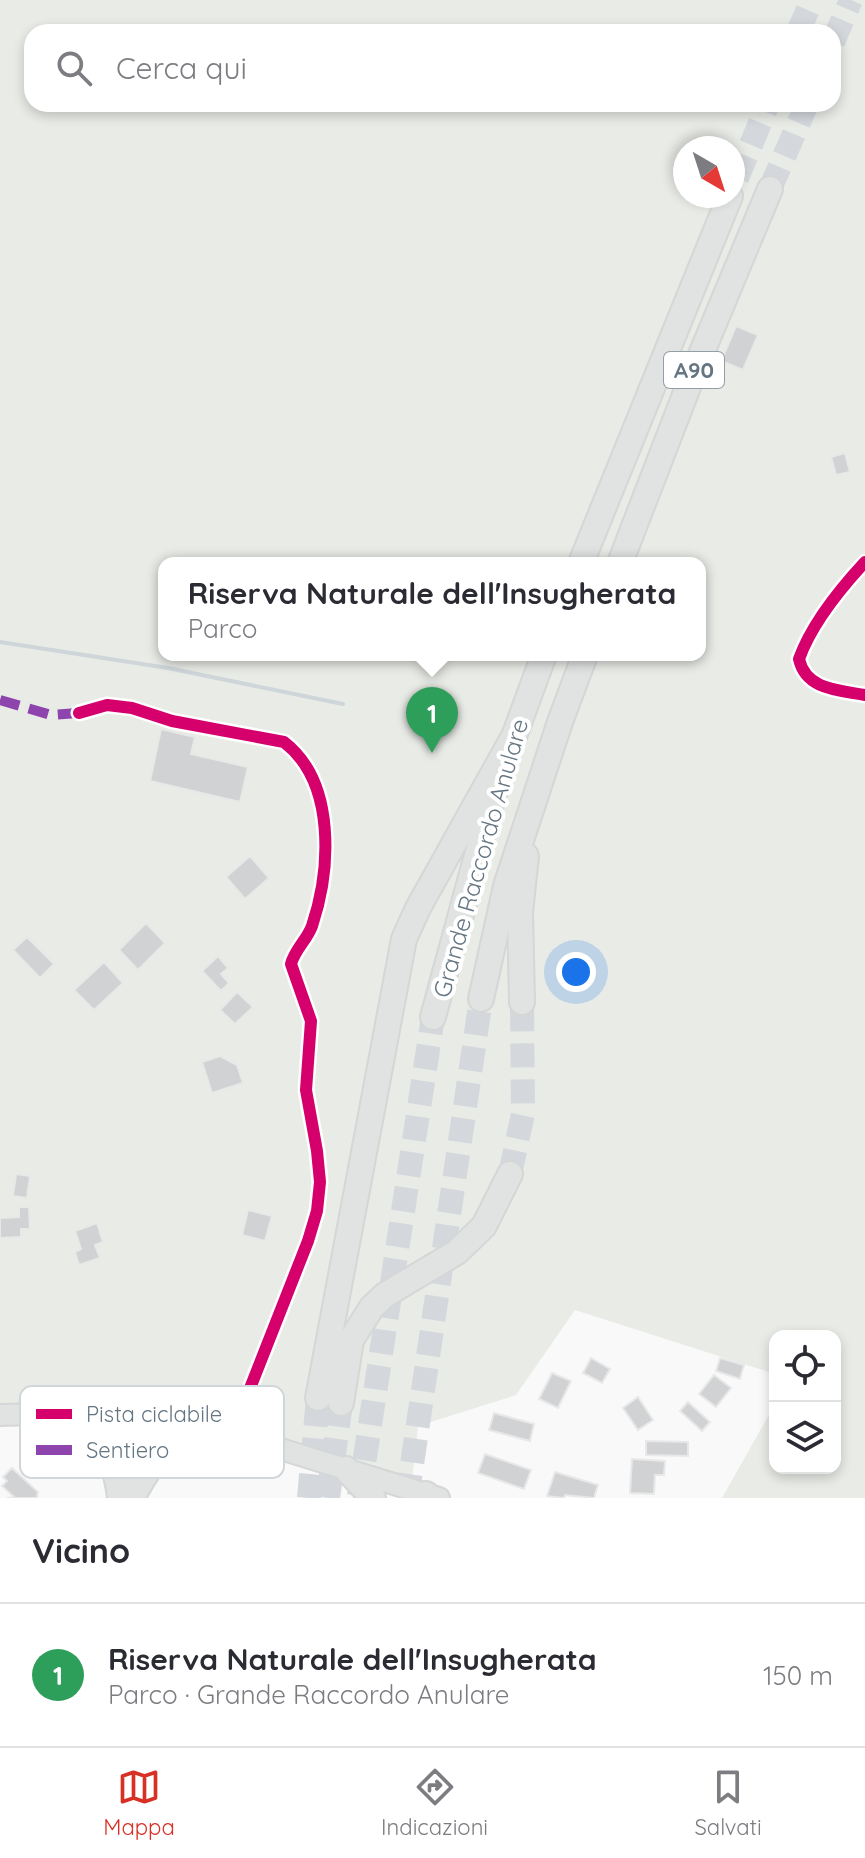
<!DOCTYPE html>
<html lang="it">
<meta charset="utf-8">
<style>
:root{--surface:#fff;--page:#f2f2f3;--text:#2b2b33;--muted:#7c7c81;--line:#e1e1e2;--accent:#d93025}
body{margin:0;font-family:Quicksand,sans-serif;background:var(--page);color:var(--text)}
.controls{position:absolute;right:24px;bottom:24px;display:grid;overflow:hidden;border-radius:16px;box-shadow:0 4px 12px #0003}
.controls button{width:72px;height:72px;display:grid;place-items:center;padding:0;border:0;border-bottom:2px solid var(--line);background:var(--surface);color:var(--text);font:40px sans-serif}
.compass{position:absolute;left:673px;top:136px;width:72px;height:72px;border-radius:50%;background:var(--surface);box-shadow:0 4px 12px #0003;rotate:141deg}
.you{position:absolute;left:576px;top:972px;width:28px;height:28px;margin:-20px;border:6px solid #fff;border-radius:50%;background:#1a73e8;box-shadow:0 0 0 12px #1a73e833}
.badge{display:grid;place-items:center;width:52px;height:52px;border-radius:50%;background:var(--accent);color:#fff;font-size:26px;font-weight:700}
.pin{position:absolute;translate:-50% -66px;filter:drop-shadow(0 2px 4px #0008)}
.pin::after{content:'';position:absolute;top:42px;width:28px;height:24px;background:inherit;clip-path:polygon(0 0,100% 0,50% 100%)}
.popup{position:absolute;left:158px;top:557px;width:548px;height:104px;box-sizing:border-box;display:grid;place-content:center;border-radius:16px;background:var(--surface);filter:drop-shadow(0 2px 6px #0005);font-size:26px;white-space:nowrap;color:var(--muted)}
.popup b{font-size:30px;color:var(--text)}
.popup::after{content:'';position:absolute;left:50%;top:100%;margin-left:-16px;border:16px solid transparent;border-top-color:var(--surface)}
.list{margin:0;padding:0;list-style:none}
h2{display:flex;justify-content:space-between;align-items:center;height:104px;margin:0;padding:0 32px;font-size:34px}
h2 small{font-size:26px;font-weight:400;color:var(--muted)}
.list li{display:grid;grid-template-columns:52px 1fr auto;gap:24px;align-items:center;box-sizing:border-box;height:144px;padding:0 32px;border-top:2px solid var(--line)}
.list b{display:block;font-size:30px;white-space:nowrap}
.list p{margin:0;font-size:26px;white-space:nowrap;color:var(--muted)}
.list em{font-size:26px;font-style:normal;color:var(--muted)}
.icon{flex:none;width:44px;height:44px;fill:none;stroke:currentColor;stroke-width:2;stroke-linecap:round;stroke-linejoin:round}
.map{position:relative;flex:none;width:865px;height:1498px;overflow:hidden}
.search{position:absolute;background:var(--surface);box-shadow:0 4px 12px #0003;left:24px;right:24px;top:24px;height:88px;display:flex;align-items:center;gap:20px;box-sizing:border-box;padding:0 28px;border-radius:24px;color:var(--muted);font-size:30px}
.sheet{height:248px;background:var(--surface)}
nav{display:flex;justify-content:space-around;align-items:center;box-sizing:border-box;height:112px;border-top:2px solid var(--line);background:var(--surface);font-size:22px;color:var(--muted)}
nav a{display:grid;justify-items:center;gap:4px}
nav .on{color:var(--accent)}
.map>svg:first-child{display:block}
.green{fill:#e8ebe6;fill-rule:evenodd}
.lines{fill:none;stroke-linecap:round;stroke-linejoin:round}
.stream{stroke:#ced6d9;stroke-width:4}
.building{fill:#d0d2d3;stroke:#e8e8e8;stroke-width:2}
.motorway-tunnel{stroke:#d4d8dc;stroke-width:24;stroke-dasharray:24 12;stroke-linecap:butt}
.primary-casing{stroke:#d5d6d7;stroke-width:24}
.motorway-casing{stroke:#d5d6d6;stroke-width:28}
.minor{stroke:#cecfd0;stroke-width:12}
.primary{stroke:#e1e2e2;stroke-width:20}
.motorway{stroke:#e1e2e2;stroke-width:24}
.quiet{stroke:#8e44ad;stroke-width:10;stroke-dasharray:20 10;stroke-linecap:butt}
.cycleway-casing{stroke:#fff;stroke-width:17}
.cycleway{stroke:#d6006c;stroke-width:12}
.labels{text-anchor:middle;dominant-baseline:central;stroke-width:8;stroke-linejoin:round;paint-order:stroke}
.shield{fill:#fff;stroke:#939fa8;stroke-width:2}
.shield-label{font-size:22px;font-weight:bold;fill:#657683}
.street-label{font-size:24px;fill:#657683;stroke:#fff}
.key{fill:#fff;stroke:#d1d6da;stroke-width:2}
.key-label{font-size:22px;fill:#657683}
</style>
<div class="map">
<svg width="865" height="1498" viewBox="0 0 865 1498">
<rect width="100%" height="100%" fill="#f9f9f9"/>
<path class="green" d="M 0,0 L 865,0 L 865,1498 L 722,1498 L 775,1404 L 775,1468 L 835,1468 L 835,1336 L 775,1336 L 775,1374 L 575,1310 L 516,1395 L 418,1426 L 412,1479 L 225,1427 L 131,1405 L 0,1411 ZM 32,32 L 833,32 L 833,104 L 32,104 ZM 685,148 L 733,148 L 733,196 L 685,196 ZM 164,563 L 700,563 L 700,655 L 164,655 Z"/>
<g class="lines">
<path class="stream" d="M 0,642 L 168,668 L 343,704"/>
</g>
<path class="building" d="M 736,326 L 758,335 L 743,370 L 721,361 Z
M 845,453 L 850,472 L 836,475 L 831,457 Z
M 161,729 L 195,737 L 191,754 L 248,767 L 240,802 L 150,781 Z
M 250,856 L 269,878 L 245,899 L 226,877 Z
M 146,923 L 165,943 L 138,970 L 119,950 Z
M 27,937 L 54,964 L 40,978 L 13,950 Z
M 218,956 L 228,968 L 221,974 L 229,983 L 221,991 L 202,971 Z
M 104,962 L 123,983 L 94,1010 L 74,990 Z
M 237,992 L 253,1007 L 235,1024 L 220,1010 Z
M 220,1056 L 237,1065 L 243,1083 L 212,1093 L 202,1062 Z
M 16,1174 L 30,1176 L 27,1198 L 13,1196 Z
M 19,1207 L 29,1207 L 30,1229 L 21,1229 L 21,1237 L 0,1238 L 0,1218 L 19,1217 Z
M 248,1210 L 272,1216 L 265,1241 L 242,1235 Z
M 97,1223 L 103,1242 L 95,1245 L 100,1258 L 79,1265 L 75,1252 L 81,1249 L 75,1231 Z
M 591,1358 L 610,1369 L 602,1383 L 583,1373 Z
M 720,1358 L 744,1365 L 740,1379 L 716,1371 Z
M 552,1373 L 571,1381 L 558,1408 L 539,1399 Z
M 714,1375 L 731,1388 L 716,1407 L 699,1394 Z
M 638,1397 L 653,1420 L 638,1430 L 623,1408 Z
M 688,1402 L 710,1422 L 702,1431 L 680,1411 Z
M 494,1413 L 534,1424 L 530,1441 L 489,1430 Z
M 646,1441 L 688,1442 L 688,1456 L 646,1455 Z
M 485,1454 L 531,1470 L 524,1489 L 478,1473 Z
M 632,1459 L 665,1461 L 664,1475 L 655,1475 L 654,1494 L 630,1493 Z
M 12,1468 L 38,1492 L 37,1498 L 7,1498 L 14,1497 L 2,1486 L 7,1481 L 3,1477 Z
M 555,1472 L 598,1485 L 594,1498 L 565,1495 L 564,1498 L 547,1496 Z"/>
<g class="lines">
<path class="motorway-tunnel" d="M 798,32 L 812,0
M 833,42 L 851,0
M 737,178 L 768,104
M 770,189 L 807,104
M 510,1174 L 523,1114 L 522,1002
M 359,1496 L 433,1017
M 309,1498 L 318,1398
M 328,1498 L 341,1403
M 407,1498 L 481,999"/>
<defs>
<path id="primary" d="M 0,1415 L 76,1413 L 130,1417 L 232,1434 L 439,1498"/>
<path id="motorway" d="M 581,563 L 730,196
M 620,563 L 695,369 L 770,189
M 509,750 L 544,655
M 481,999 L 506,886 L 560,722 L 585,655
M 522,1002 L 520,912 L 526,856
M 433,1017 L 494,793
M 318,1398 L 404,939 L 418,908 L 514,736
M 341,1403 L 351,1340 L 372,1307 L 385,1295 L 457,1252 L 484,1226 L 510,1174
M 37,1414 C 90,1428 114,1441 120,1498
M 130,1417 L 142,1440 L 148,1467
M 346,1469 L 373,1498
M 132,1498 C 161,1444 172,1441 232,1434
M 422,1498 L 426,1494"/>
</defs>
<use href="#primary" class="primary-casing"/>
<use href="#motorway" class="motorway-casing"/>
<path class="minor" d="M 865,562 C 839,590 812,623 799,659 C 806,690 838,690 865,695
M 79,713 L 107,705 L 132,708 L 172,721 L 284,742 C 336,782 331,869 312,926 C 307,940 295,949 291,964 L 311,1021 L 306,1090 L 317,1151 L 320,1182 L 317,1211 L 308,1241 L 232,1434"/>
<use href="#primary" class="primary"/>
<use href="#motorway" class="motorway"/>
<path class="quiet" d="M 0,700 L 51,715 L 79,713"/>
<defs>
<path id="cycleway" d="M 865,562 C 839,590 812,623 799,659 C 806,690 838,690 865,695
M 79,713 L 107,705 L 132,708 L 172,721 L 284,742 C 336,782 331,869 312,926 C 307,940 295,949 291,964 L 311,1021 L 306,1090 L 317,1151 L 320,1182 L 317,1211 L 308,1241 L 232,1434"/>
</defs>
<use href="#cycleway" class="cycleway-casing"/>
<use href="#cycleway" class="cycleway"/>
</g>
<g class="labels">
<rect class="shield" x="664" y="352" width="60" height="36" rx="6"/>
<g class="shield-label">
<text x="694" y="370">A90</text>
</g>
<g class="street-label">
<text transform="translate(480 858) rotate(-74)">Grande Raccordo Anulare</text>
</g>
</g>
<rect x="20" y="1386" width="264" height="92" rx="12" class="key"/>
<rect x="36" y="1409" width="36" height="10" fill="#d6006c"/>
<rect x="36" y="1445" width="36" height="10" fill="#8e44ad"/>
<g class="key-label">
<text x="86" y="1422">Pista ciclabile</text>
<text x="86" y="1458">Sentiero</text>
</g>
</svg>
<div class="controls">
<button><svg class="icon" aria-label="locate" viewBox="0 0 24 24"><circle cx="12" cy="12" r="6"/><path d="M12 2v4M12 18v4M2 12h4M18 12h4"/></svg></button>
<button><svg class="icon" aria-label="layers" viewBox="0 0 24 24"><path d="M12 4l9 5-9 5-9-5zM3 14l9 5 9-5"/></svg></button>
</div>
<svg class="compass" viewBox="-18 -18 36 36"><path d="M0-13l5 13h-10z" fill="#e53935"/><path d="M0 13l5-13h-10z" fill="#7c7c81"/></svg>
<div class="you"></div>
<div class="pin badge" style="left:432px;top:753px;background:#2e9e5b">1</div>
<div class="popup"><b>Riserva Naturale dell'Insugherata</b>Parco</div>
<div class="search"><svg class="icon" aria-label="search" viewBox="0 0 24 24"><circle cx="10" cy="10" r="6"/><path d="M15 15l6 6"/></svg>Cerca qui</div>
</div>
<section class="sheet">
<h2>Vicino<small></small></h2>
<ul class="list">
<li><span class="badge" style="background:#2e9e5b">1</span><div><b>Riserva Naturale dell'Insugherata</b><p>Parco · Grande Raccordo Anulare</p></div><em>150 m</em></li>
</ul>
</section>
<nav>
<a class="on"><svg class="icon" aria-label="map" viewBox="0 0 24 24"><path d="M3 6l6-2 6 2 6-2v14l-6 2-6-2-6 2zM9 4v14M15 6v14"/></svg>Mappa</a>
<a><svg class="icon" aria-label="directions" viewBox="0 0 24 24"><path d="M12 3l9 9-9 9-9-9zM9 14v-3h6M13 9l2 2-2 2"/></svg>Indicazioni</a>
<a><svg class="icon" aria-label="saved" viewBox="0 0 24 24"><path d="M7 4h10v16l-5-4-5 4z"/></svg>Salvati</a>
</nav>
